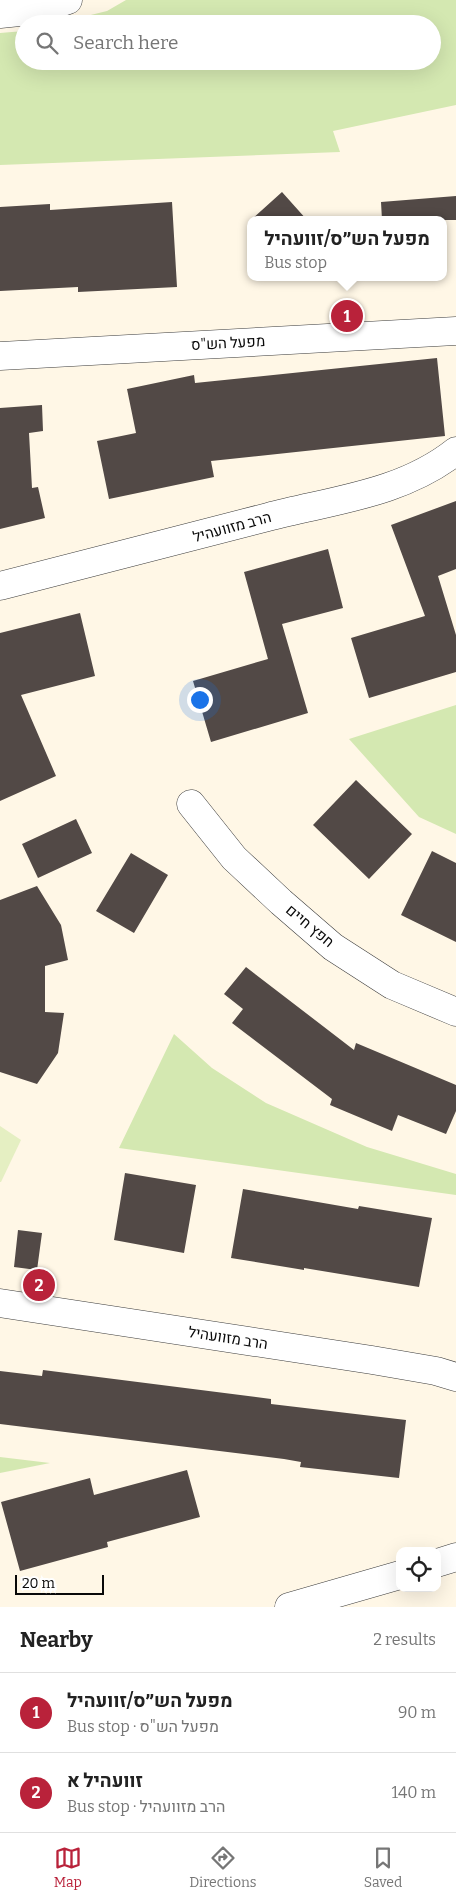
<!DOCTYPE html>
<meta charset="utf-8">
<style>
:root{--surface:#fff;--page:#f2f2f2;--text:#222;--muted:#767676;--line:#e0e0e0;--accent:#b9223a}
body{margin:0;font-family:Bitter,Heebo,serif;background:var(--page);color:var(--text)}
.controls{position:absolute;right:15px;bottom:15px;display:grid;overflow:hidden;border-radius:10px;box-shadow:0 5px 20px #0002}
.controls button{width:45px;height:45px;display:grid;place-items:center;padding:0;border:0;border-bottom:1px solid var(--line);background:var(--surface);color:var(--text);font:25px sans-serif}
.scale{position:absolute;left:15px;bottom:12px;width:89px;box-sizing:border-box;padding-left:5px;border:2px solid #090909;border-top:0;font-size:14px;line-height:18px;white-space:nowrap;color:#090909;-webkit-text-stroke:4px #fff;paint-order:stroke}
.you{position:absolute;left:199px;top:699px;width:18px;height:18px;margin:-12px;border:4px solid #fff;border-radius:50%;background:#1a73e8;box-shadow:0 0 0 8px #1a73e833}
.badge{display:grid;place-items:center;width:32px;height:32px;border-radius:50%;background:var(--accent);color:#fff;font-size:16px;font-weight:700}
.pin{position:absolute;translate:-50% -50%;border:2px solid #fff;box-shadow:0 1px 5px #0006}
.popup{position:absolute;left:247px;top:216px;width:200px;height:65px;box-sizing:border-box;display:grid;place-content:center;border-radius:10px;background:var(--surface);filter:drop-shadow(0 1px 4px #0005);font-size:16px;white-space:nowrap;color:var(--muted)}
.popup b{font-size:19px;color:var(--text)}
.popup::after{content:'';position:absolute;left:50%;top:100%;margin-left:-10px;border:10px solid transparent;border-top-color:var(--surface)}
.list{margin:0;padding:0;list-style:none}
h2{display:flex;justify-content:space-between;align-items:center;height:65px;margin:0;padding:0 20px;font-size:21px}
h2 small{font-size:16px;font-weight:400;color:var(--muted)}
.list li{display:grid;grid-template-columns:32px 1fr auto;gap:15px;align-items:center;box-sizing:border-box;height:80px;padding:0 20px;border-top:1px solid var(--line)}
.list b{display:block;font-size:19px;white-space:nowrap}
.list p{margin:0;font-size:16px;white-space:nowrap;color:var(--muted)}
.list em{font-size:16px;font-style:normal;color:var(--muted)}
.icon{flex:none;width:28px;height:28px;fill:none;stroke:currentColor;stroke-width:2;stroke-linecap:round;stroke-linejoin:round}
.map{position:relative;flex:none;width:456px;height:1607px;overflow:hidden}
.search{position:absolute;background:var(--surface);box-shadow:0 5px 20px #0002;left:15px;right:15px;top:15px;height:55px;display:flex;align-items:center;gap:12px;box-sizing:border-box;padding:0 18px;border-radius:28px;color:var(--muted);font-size:19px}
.sheet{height:225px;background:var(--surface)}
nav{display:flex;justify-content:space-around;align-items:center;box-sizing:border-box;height:70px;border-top:1px solid var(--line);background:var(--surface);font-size:14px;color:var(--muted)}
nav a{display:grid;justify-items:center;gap:2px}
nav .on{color:var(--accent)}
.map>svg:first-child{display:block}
.green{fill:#d4e8b1}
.pitch{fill:#e5efc2}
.building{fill:#524946}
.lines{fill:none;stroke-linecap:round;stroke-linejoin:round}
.minor-casing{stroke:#3c3c3c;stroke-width:29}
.tertiary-casing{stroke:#3c3c3c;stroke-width:29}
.minor{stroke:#fff;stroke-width:28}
.tertiary{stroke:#fff;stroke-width:28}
.labels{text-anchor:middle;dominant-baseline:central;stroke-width:5;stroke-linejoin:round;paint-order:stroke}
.street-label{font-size:15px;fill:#090909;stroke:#fff}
</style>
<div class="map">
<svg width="456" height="1607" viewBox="0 0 456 1607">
<rect width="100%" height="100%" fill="#fff7e6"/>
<path class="green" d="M 126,0 L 456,0 L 456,105 L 333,131 L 340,152 L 0,165 L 0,33 L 24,31 L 24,61 L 432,61 L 432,24 L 54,24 L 107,11 Z
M 456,705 L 456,834 L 419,817 L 349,739 Z
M 174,1034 L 212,1068 L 266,1103 L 367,1147 L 456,1174 L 456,1195 L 119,1148 Z
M 0,1457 L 50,1463 L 0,1473 Z"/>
<path class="pitch" d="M 0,1126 L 21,1140 L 1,1182 L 0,1182 Z"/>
<path class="building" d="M 282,192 L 307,220 L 251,220 Z
M 456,196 L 456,220 L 382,220 L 381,202 Z
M 172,202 L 177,287 L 78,292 L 78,287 L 0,291 L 0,207 L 50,204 L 50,210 Z
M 437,358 L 445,436 L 211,461 L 214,477 L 109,499 L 97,441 L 136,433 L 127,389 L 194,375 L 195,383 Z
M 42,405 L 43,431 L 29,433 L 32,488 L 38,487 L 45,518 L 0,529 L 0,408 Z
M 456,501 L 456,569 L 438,576 L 456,635 L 456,672 L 369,698 L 351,638 L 425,616 L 391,525 Z
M 328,549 L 343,608 L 282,624 L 308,713 L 211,742 L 193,681 L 268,659 L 244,572 Z
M 80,613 L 95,676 L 21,695 L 56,776 L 0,801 L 0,633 Z
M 356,780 L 412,834 L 369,879 L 313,825 Z
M 76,819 L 92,853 L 38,878 L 22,844 Z
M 432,851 L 456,863 L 456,942 L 401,915 Z
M 131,853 L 168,875 L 134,933 L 96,911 Z
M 37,886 L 61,925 L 68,960 L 45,966 L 45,1012 L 64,1013 L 58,1053 L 37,1084 L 0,1072 L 0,900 Z
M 246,967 L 354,1050 L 356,1043 L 456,1085 L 456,1111 L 446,1134 L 398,1115 L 392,1131 L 330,1105 L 332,1099 L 232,1023 L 243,1009 L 224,994 Z
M 125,1173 L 196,1185 L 184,1253 L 114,1240 Z
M 243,1189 L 358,1209 L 359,1206 L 432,1218 L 419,1287 L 304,1268 L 304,1270 L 231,1258 Z
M 18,1230 L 42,1233 L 37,1270 L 14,1267 Z
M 43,1370 L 271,1399 L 271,1404 L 406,1420 L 399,1478 L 300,1467 L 301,1462 L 284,1459 L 0,1424 L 0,1371 L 42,1376 Z
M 187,1470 L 200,1517 L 107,1542 L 108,1547 L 20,1571 L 1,1502 L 90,1478 L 94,1495 Z"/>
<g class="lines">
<defs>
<path id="minor" d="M 0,14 L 39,10 L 68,0
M 0,586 C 89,563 179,540 268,517 C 333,500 402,494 456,451
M 191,804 L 234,858 L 281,902 L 333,947 L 392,985 L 456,1012
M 0,1303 L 372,1360 L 436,1371 L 456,1377"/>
<path id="tertiary" d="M 0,356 L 456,331
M 437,1563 L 456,1557
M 289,1607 L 400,1575"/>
</defs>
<use href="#minor" class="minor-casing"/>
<use href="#tertiary" class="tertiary-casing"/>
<use href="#minor" class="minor"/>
<use href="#tertiary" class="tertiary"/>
</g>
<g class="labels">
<g class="street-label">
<text transform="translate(228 343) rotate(-3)">מפעל הש"ס</text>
<text transform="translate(232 527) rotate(-15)">הרב מזוועהיל</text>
<text transform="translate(310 926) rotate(40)">חפץ חיים</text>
<text transform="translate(228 1338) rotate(9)">הרב מזוועהיל</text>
</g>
</g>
</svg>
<div class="controls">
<button><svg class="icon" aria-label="locate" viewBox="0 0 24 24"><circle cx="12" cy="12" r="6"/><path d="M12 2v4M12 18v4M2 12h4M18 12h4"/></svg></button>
</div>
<div class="scale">20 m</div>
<div class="you"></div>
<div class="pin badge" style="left:347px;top:316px">1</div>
<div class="popup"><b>מפעל הש״ס/זוועהיל</b>Bus stop</div>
<div class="pin badge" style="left:39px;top:1285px">2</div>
<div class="search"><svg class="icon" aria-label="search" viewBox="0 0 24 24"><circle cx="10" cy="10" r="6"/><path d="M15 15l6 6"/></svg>Search here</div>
</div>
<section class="sheet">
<h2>Nearby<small>2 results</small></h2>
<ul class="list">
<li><span class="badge">1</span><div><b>מפעל הש״ס/זוועהיל</b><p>Bus stop · מפעל הש&quot;ס</p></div><em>90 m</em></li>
<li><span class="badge">2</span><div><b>זוועהיל א</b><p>Bus stop · הרב מזוועהיל</p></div><em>140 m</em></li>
</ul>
</section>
<nav>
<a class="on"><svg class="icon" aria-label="map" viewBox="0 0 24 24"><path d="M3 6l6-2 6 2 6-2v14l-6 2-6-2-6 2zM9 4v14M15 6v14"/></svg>Map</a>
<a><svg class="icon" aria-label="directions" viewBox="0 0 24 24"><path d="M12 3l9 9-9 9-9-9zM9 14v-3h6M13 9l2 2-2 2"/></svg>Directions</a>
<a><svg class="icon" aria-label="saved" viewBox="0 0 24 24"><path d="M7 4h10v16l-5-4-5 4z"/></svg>Saved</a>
</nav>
